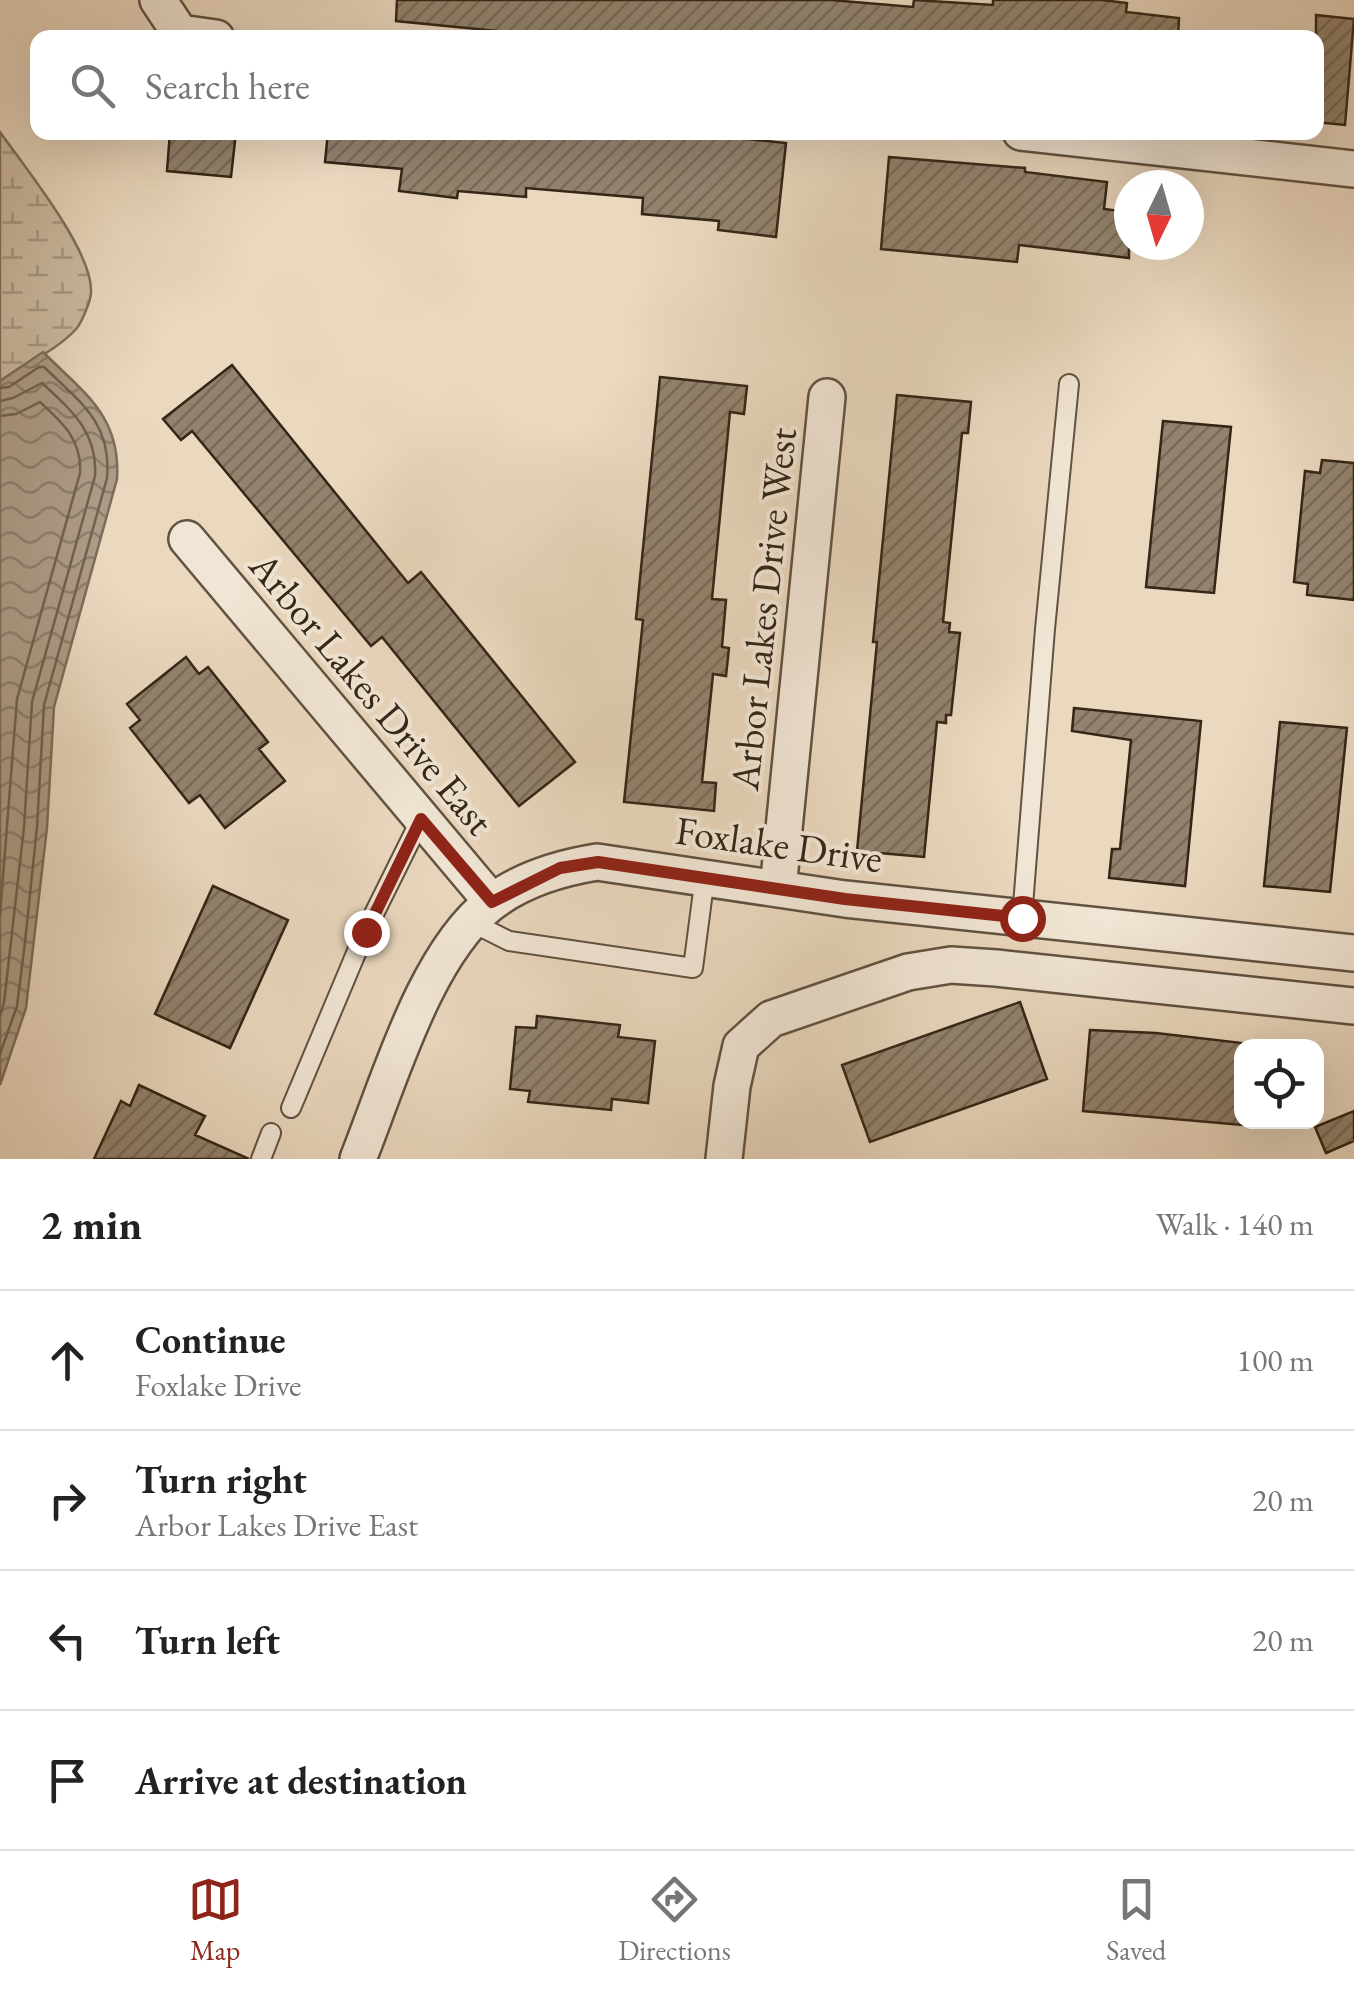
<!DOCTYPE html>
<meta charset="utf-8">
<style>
:root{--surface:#fff;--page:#f2f2f2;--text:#222;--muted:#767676;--line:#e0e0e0;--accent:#8f2418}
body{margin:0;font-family:"EB Garamond",serif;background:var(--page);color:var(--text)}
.controls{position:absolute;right:30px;bottom:30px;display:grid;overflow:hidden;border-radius:20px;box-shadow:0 10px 40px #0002}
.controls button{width:90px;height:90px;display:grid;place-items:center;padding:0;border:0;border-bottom:2px solid var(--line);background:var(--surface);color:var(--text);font:50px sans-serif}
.compass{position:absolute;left:1114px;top:170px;width:90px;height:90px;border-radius:50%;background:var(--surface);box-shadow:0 10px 40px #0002;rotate:185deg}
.stop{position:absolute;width:30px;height:30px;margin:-22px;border:8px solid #8f2418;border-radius:50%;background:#fff}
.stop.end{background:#8f2418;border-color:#fff;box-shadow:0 2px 10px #0008}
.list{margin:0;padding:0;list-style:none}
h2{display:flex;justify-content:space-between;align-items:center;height:130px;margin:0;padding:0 40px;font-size:42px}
h2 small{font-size:32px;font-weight:400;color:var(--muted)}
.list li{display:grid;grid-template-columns:65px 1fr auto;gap:30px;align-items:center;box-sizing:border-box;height:140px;padding:0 40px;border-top:2px solid var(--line)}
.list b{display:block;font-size:38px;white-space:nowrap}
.list p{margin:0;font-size:32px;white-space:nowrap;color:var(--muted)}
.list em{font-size:32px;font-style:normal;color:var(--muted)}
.icon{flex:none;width:55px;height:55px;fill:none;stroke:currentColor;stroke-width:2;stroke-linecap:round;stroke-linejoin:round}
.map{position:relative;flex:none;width:1354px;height:1159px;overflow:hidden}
.search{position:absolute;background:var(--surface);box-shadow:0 10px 40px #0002;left:30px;right:30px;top:30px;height:110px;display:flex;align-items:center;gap:25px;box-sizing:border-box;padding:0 35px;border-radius:20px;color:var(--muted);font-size:38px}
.sheet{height:690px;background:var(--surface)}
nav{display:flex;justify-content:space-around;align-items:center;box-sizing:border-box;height:140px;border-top:2px solid var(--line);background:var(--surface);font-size:28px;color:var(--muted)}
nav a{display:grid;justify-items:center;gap:5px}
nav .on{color:var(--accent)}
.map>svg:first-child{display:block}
.wetland{fill:url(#wetland-marsh);stroke:#7f705c;stroke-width:2.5}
.water{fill:url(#water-waves);stroke:#7c6c5a;stroke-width:2.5}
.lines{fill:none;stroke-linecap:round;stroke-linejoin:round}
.shore{stroke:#70604e;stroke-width:2.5}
.building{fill:url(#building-hatch);stroke:#332617;stroke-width:2.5}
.service-casing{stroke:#615241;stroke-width:22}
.minor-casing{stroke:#615241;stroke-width:40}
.service{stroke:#f1e6d5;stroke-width:18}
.minor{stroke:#f1e6d5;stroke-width:35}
.route{stroke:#8f2418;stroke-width:12}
.labels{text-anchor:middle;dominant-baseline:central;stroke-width:8;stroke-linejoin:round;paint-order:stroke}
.street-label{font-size:40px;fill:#332617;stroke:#f1e6d5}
</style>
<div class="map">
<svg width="1354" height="1159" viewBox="0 0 1354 1159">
<defs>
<pattern id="wetland-marsh" width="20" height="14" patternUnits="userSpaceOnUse" patternTransform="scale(2.5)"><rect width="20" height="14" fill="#cbbaa2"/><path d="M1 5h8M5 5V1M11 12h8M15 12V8" fill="none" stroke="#a59783"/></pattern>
<pattern id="water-waves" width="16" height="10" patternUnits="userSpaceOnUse" patternTransform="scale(2.5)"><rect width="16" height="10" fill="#ac9b86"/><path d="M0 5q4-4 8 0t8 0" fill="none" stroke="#8d7e6d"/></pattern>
<pattern id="building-hatch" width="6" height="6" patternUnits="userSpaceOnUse" patternTransform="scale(2.5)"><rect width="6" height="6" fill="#92836e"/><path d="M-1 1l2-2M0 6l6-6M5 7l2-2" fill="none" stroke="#786b59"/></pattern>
</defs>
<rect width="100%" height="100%" fill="#ead8bf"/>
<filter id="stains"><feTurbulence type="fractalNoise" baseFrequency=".002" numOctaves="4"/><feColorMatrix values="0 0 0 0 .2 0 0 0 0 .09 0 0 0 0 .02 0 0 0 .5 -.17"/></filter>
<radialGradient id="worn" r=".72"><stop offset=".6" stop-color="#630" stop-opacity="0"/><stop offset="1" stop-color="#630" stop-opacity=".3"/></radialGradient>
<path class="wetland" d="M 0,132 C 24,166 93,251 91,292 C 91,301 82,321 77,328 C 58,350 24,364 0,381 Z"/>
<path class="water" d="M 43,352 C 84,393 121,416 117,479 L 54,707 L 47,828 L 26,1008 L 0,1085 L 0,381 Z"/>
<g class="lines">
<path class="shore" d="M 0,388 L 9,387 L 39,367 L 44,367 C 80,402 112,423 107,478 L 44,705 L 37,827 L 25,942 L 17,1006 L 0,1054
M 0,401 L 13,398 L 42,383 C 71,410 98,432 95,476 L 32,702 L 24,827 L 4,1003 L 0,1016
M 0,416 L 16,414 L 40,402 C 63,423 82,440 80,473 L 17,699 L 0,915"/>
</g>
<path class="building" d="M 397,0 L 831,0 L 913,7 L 914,0 L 993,5 L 993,0 L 1102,0 L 1127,3 L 1126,12 L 1179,18 L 1178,38 L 569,38 L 396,21 Z
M 1316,15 L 1354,19 L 1345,125 L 1316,122 Z
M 170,132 L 236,132 L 231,177 L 167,171 Z
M 328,132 L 710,132 L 710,135 L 786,143 L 776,237 L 718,230 L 719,221 L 642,214 L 643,198 L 526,188 L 526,197 L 458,191 L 457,198 L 399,191 L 402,169 L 325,162 Z
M 889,157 L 1025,168 L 1025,172 L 1107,182 L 1104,209 L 1129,212 L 1129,258 L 1019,245 L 1017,262 L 881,249 Z
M 232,365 L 408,583 L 421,572 L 575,762 L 519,806 L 382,637 L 371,646 L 192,431 L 181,440 L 163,419 Z
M 660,377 L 747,386 L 744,414 L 730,412 L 712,599 L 726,600 L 722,647 L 729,648 L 726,676 L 713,674 L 702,782 L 716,783 L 714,811 L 624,802 L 643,620 L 636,619 Z
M 897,395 L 971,402 L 968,433 L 962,433 L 943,622 L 950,623 L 949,632 L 960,633 L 951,715 L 946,715 L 946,723 L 937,722 L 924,857 L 857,851 L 877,642 L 873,642 Z
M 1163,421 L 1231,427 L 1214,593 L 1146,587 Z
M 1322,460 L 1354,463 L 1354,600 L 1307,595 L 1308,584 L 1294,582 L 1305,471 L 1320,473 Z
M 186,657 L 199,674 L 208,667 L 268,742 L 259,749 L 285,781 L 225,828 L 200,795 L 189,803 L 130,728 L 140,720 L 127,704 Z
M 1074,708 L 1201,721 L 1185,886 L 1109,878 L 1112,849 L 1120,849 L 1131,740 L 1072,731 Z
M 1280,722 L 1347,728 L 1330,892 L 1264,886 Z
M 213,886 L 288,920 L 230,1048 L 155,1014 Z
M 1020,1002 L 1047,1079 L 870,1142 L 842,1065 Z
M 537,1016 L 620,1025 L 618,1037 L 655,1041 L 648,1103 L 612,1099 L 611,1110 L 528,1102 L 530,1091 L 510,1089 L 516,1027 L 536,1028 Z
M 1090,1030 L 1156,1033 L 1242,1043 L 1242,1125 L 1083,1111 Z
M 139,1085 L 205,1116 L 195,1135 L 249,1159 L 94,1159 L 121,1101 L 130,1106 Z
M 1354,1111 L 1354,1141 L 1326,1153 L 1315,1127 Z"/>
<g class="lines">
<defs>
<path id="service" d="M 1022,918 L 1045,629 L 1069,384
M 471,922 L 509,941 L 693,968 L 705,876
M 291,1108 L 365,932 L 421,819
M 261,1159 L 271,1133"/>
<path id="minor" d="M 158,0 L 180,33 L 216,38
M 1021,132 L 1354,169
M 187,539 L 492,902
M 778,889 L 827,397
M 358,1159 C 389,1082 425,954 491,903 C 522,879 560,868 597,862 L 845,899 L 1354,953
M 724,1159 L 732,1086 L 741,1046 L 771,1019 L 908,972 L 951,965 L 996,968 L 1354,1006"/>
</defs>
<use href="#service" class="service-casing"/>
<use href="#minor" class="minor-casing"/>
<use href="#service" class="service"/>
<use href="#minor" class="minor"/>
</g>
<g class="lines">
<path class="route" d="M 366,932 L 421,819 L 492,902 L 560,868 L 598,862 L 845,899 L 1022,918"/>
</g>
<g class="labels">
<g class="street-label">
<text transform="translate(763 609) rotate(-84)">Arbor Lakes Drive West</text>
<text transform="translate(372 693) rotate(50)">Arbor Lakes Drive East</text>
<text transform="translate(779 844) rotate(8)">Foxlake Drive</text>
</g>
</g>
<rect width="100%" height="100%" filter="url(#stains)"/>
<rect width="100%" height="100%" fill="url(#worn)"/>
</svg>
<div class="controls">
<button><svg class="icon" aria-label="locate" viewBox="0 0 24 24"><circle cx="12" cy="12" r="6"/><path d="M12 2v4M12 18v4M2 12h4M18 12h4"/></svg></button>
</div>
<svg class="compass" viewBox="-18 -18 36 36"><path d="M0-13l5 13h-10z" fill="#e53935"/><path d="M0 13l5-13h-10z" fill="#767676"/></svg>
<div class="stop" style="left:1022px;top:918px"></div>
<div class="stop end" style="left:366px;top:932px"></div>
<div class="search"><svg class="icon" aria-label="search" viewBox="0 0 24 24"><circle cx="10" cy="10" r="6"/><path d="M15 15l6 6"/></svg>Search here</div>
</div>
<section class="sheet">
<h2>2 min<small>Walk · 140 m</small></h2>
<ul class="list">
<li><svg class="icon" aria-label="ahead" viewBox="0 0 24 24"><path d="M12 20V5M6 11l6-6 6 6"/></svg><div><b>Continue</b><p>Foxlake Drive</p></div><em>100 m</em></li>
<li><svg class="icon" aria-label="right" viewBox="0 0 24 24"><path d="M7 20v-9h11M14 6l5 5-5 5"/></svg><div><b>Turn right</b><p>Arbor Lakes Drive East</p></div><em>20 m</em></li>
<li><svg class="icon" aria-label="left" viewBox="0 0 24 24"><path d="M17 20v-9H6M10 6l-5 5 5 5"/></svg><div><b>Turn left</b></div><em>20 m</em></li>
<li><svg class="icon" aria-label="arrive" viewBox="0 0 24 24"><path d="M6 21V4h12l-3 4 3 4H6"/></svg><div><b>Arrive at destination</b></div></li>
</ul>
</section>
<nav>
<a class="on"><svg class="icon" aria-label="map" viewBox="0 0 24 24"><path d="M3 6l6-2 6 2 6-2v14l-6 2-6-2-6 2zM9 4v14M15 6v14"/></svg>Map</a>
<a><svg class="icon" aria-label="directions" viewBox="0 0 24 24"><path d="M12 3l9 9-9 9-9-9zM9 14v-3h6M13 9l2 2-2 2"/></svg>Directions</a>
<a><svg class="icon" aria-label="saved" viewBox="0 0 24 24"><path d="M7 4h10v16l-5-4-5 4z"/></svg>Saved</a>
</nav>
